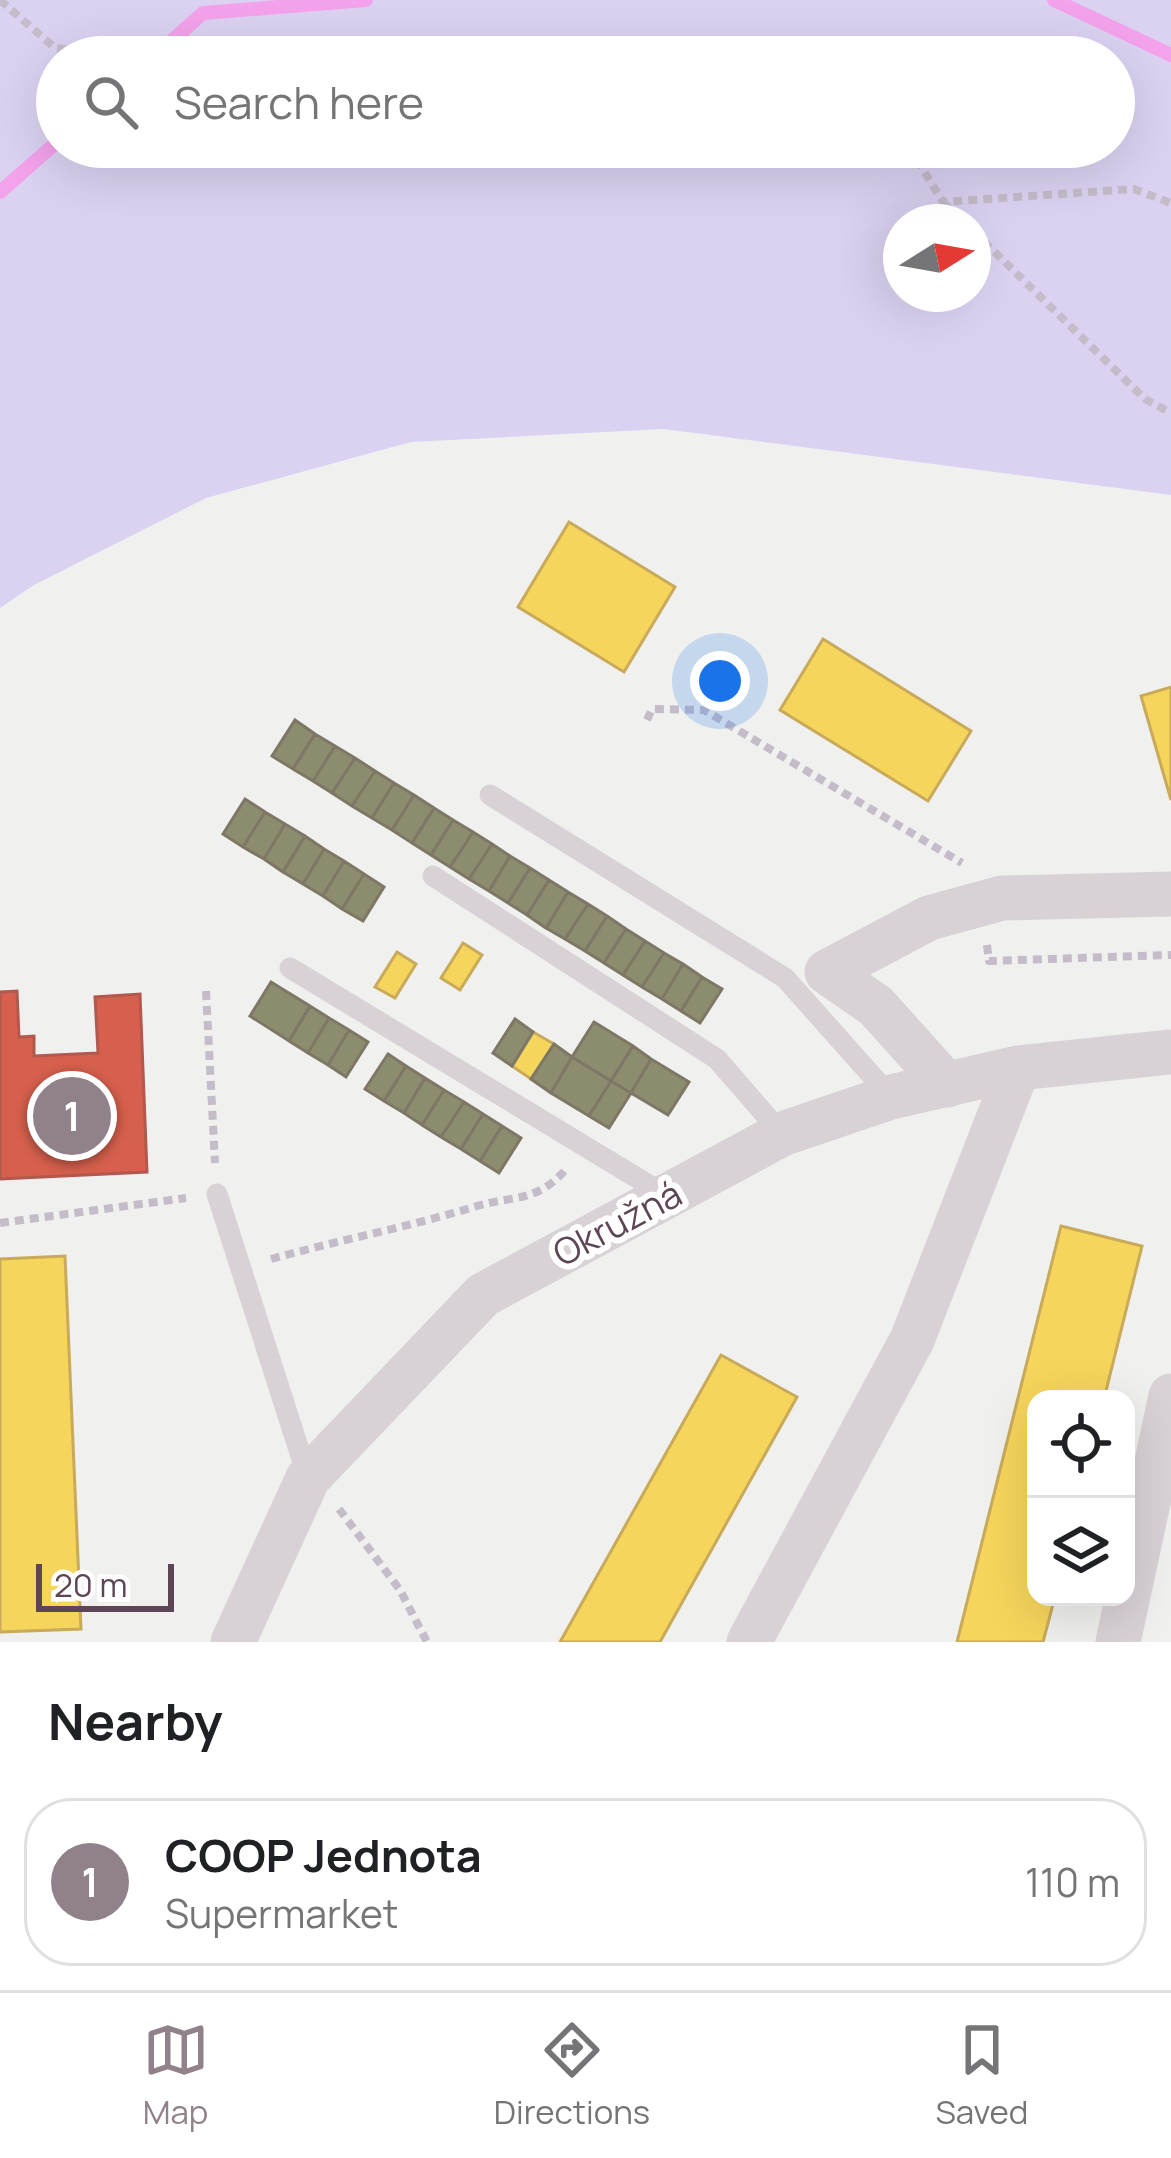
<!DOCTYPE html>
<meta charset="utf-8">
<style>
:root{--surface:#fff;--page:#f2f2f2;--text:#202124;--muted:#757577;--line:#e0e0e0;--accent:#91818b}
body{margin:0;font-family:Manrope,sans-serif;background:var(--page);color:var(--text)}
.controls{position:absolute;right:36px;bottom:36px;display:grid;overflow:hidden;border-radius:24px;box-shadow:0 12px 48px #0002}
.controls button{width:108px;height:108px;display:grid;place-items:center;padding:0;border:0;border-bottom:3px solid var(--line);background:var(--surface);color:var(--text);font:60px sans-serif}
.compass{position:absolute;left:883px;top:204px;width:108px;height:108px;border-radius:50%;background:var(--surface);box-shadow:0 12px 48px #0002;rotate:79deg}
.scale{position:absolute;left:36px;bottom:30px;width:138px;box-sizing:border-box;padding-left:12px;border:6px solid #5e4555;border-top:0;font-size:33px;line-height:42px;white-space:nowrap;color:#5e4555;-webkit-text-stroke:9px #fff;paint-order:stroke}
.you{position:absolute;left:720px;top:681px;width:42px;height:42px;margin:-30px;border:9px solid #fff;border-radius:50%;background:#1a73e8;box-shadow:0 0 0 18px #1a73e833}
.badge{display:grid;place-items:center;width:78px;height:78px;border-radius:50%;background:var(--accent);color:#fff;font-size:39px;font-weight:700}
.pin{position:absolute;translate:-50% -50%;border:6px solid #fff;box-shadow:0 3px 12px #0006}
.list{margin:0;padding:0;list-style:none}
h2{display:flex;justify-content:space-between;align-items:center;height:156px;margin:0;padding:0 48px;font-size:51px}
h2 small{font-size:39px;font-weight:400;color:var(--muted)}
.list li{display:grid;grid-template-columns:78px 1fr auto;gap:36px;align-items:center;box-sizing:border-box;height:168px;margin:0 24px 24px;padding:0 24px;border:3px solid var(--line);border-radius:48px}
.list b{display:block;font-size:45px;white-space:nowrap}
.list p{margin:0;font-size:39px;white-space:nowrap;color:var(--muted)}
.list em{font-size:39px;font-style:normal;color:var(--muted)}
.icon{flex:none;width:66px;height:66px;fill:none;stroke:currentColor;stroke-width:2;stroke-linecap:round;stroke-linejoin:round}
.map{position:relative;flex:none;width:1171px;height:1642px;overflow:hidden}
.search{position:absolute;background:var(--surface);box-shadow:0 12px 48px #0002;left:36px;right:36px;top:36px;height:132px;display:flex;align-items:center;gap:30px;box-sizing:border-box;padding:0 42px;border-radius:66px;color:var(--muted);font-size:45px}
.sheet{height:348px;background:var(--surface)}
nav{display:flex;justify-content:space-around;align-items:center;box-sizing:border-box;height:168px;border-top:3px solid var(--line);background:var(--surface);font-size:33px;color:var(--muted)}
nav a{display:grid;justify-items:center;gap:6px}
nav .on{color:var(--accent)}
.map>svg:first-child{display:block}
.green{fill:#dbd2f2;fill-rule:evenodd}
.homes{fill:#f6d55c;stroke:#c8aa5a;stroke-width:3}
.shops{fill:#d6604d;stroke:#b2584f;stroke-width:3}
.industry{fill:#8c8c6e;stroke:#7e7766;stroke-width:3}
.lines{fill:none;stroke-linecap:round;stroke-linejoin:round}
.stream{stroke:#f4a2eb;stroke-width:14}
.path{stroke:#c5bcca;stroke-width:8;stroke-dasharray:9 6;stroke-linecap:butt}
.lane{stroke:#d8d2d6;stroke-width:21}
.street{stroke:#d8d2d6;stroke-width:45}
.labels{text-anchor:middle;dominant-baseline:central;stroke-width:12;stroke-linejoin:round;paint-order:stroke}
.street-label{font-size:36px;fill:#5e4555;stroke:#fff}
</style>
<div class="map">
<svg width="1171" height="1642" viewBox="0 0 1171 1642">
<rect width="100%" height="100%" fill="#f0f1ef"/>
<path class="green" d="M 0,0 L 1171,0 L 1171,495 L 663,429 L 411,442 L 206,498 L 34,585 L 0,608 ZM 57,57 L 1114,57 L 1114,147 L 57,147 ZM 901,222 L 973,222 L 973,294 L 901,294 Z"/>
<path class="homes" d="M 569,522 L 675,587 L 624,672 L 518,607 Z
M 823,639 L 971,731 L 928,801 L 780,710 Z
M 1171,687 L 1171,800 L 1141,696 Z
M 463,943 L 482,955 L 460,990 L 441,978 Z
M 397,952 L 416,964 L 395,998 L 375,987 Z
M 533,1032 L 554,1044 L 531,1079 L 512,1066 Z
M 1061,1226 L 1142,1246 L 1104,1399 L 1036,1399 L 1036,1597 L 1055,1597 L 1043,1642 L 957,1642 Z
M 65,1256 L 81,1629 L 0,1632 L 0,1259 Z
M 721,1355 L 797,1397 L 660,1642 L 560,1642 Z"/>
<path class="shops" d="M 17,991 L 19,1037 L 34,1036 L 34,1056 L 98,1053 L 95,997 L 140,994 L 147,1172 L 0,1179 L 0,992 Z"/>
<path class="industry" d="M 295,720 L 315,734 L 293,769 L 272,756 Z
M 315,734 L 335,746 L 313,781 L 293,769 Z
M 335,746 L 355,758 L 332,793 L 313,781 Z
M 355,758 L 375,771 L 352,806 L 332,793 Z
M 375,771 L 394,783 L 372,818 L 352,806 Z
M 394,783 L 414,795 L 392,830 L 372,818 Z
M 414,795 L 434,808 L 412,843 L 392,830 Z
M 245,799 L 265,812 L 243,847 L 223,834 Z
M 434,808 L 453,820 L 431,855 L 412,843 Z
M 265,812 L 285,824 L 264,859 L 243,847 Z
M 453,820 L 473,832 L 450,867 L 431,855 Z
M 285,824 L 305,836 L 283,872 L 264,859 Z
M 473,832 L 492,844 L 469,879 L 450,867 Z
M 305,836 L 324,849 L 303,884 L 283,872 Z
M 492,844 L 510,856 L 489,891 L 469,879 Z
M 324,849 L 344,861 L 323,896 L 303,884 Z
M 510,856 L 530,868 L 508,903 L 489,891 Z
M 344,861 L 364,874 L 342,909 L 323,896 Z
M 530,868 L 549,880 L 527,915 L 508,903 Z
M 364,874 L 384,887 L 363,921 L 342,909 Z
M 549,880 L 568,892 L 546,928 L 527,915 Z
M 568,892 L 588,904 L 565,939 L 546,928 Z
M 588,904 L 607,916 L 585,951 L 565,939 Z
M 607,916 L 626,929 L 604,963 L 585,951 Z
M 626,929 L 645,941 L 623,975 L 604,963 Z
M 645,941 L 664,953 L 642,987 L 623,975 Z
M 664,953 L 683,964 L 662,999 L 642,987 Z
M 683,964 L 702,977 L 681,1011 L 662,999 Z
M 702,977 L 722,989 L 700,1023 L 681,1011 Z
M 271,982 L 310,1006 L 289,1041 L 250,1016 Z
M 310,1006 L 329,1018 L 308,1053 L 289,1041 Z
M 329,1018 L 349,1030 L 328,1065 L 308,1053 Z
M 515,1019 L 533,1032 L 512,1066 L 493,1053 Z
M 594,1022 L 633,1046 L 611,1081 L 572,1057 Z
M 349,1030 L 368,1042 L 346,1077 L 328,1065 Z
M 554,1044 L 572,1057 L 551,1093 L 531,1079 Z
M 633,1046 L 651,1059 L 631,1093 L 611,1081 Z
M 388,1054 L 406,1066 L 384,1101 L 365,1089 Z
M 572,1057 L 611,1081 L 589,1116 L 551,1093 Z
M 651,1059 L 689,1082 L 668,1115 L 631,1093 Z
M 406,1066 L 425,1078 L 404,1113 L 384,1101 Z
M 425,1078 L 444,1090 L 422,1125 L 404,1113 Z
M 611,1081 L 631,1093 L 609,1128 L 589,1116 Z
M 444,1090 L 464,1102 L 441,1137 L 422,1125 Z
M 464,1102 L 483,1114 L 461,1149 L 441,1137 Z
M 483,1114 L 502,1126 L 480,1161 L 461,1149 Z
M 502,1126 L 521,1138 L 499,1173 L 480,1161 Z"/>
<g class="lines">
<path class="stream" d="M 1054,0 L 1171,55
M 154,57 L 203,13 L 366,0
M 0,192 L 57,142"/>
<path class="path" d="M 0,0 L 55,48 L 130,57
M 756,57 L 853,57
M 909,147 L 943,202 L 1134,189 L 1171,203
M 943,202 L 964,222
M 973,231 L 1145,399 L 1171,413
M 647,720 L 652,709 L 704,710 L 962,863
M 987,945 L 989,961 L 1171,955
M 206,991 L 215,1163
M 0,1223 L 186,1198
M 271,1259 C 339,1240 409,1227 477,1206 C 515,1195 537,1203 567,1168
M 339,1509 L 400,1590 L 427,1642"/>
<path class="lane" d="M 490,795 L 785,978 L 891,1097
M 433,876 L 717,1059 L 782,1134
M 290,968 L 667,1196
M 217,1194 L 308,1478"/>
<path class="street" d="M 947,1085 L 876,1006 L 827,972 L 929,918 L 1002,898 L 1171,894
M 233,1642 L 308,1478 L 483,1295 L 782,1134 L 891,1097 L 1018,1068 L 1171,1052
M 749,1642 L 912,1340 L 1018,1068
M 1118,1642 L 1171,1396"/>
</g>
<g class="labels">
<g class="street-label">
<text transform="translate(617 1223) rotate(-28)">Okružná</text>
</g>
</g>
</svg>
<div class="controls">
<button><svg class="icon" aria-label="locate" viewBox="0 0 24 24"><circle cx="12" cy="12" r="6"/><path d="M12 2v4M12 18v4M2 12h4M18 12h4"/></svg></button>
<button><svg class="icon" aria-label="layers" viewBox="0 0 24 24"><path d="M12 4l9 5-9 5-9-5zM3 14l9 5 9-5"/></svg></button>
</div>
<svg class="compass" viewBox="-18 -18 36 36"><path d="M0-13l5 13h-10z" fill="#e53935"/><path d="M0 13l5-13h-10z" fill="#757577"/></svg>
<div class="scale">20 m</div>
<div class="you"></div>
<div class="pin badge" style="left:72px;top:1116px">1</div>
<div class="search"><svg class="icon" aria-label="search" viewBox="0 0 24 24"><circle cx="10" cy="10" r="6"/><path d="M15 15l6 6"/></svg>Search here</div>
</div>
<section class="sheet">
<h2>Nearby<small></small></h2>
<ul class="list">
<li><span class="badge">1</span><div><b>COOP Jednota</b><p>Supermarket</p></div><em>110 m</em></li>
</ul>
</section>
<nav>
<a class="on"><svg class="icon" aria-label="map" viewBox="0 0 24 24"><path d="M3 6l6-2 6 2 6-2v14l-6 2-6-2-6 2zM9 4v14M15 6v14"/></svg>Map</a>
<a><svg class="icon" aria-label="directions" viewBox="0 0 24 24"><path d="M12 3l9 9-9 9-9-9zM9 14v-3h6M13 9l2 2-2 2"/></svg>Directions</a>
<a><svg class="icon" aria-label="saved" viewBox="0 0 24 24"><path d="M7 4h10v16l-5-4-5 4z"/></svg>Saved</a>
</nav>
